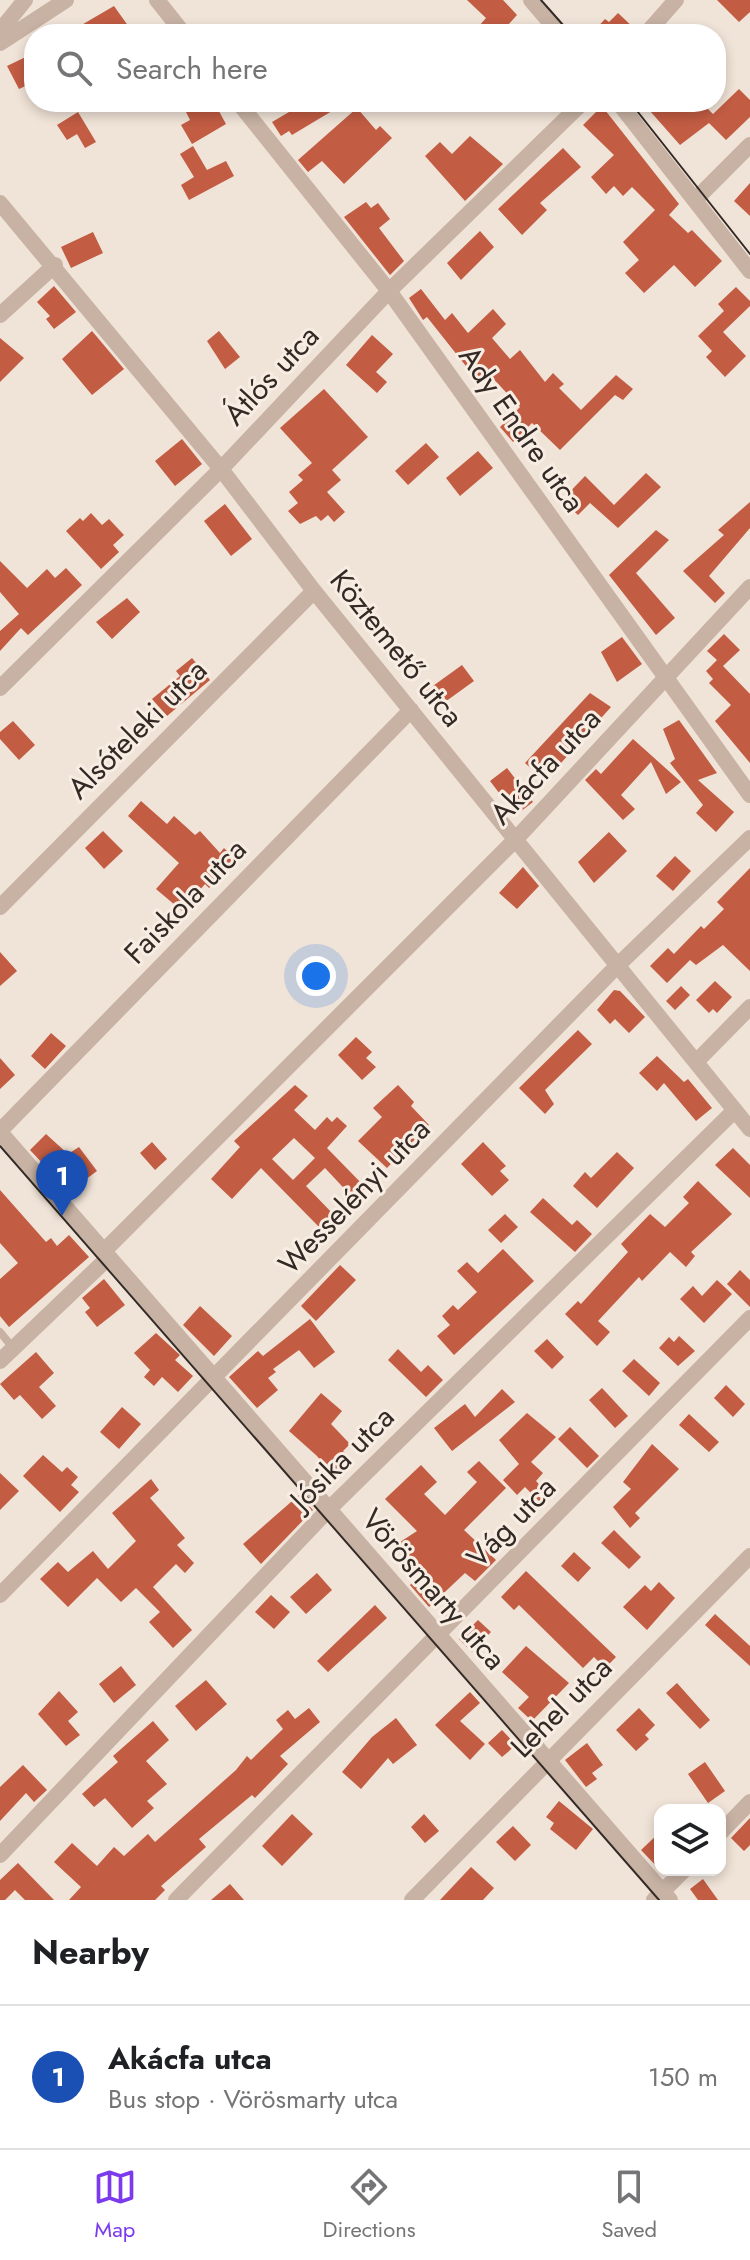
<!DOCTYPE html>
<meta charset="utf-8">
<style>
:root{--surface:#fff;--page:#f6f6f6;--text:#202124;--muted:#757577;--line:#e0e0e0;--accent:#7c3aed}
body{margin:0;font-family:Jost,sans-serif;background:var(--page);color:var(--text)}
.controls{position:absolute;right:24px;bottom:24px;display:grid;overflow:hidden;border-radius:16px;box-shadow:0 4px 12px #0003}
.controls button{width:72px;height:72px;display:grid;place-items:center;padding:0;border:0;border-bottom:2px solid var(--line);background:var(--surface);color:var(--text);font:40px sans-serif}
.you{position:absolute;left:316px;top:976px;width:28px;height:28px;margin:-20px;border:6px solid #fff;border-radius:50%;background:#1a73e8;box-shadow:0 0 0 12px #1a73e833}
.badge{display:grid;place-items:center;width:52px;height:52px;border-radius:50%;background:var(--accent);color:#fff;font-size:26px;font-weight:700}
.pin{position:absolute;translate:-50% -66px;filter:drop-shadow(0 2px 4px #0008)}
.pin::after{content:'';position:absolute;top:42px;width:28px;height:24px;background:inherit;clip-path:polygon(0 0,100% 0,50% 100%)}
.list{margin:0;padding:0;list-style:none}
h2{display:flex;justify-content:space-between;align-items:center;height:104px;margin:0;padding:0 32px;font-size:34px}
h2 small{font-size:26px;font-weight:400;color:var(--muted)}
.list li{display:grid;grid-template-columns:52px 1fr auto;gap:24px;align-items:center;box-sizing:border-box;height:144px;padding:0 32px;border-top:2px solid var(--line)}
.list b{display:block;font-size:30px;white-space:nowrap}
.list p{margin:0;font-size:26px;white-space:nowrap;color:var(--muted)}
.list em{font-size:26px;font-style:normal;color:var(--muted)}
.icon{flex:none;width:44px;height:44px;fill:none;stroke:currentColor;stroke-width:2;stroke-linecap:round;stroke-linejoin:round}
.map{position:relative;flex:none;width:750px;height:1900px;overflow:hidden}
.search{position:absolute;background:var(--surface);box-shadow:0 4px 12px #0003;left:24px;right:24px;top:24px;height:88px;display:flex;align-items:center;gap:20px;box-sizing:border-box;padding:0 28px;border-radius:32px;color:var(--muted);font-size:30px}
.sheet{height:248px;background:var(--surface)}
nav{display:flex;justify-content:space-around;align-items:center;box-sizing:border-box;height:112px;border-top:2px solid var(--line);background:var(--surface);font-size:22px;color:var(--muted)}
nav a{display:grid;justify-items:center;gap:4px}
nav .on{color:var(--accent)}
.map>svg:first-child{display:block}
.building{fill:#c25c43;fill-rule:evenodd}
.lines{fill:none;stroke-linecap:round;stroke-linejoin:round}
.service{stroke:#c7b2a4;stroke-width:8}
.minor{stroke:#c7b2a4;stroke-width:16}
.tram{stroke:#332925;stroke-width:2}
.labels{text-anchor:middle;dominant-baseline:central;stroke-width:6;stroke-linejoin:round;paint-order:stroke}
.street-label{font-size:30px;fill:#332925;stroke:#f8ede3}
</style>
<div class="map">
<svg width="750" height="1900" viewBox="0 0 750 1900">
<rect width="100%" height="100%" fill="#f0e3d7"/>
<path class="building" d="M 467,0 L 503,0 L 517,15 L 500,34 L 472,34 L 486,18 Z
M 717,0 L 750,0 L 750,12 L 739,22 Z
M 114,6 L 134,34 L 66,34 Z
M 618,13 L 636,30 L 635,34 L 591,34 L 605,19 L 609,22 Z
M 34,53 L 34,82 L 19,89 L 7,66 Z
M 739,89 L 750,100 L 750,117 L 726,140 L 709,123 L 680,145 L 650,111 L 659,102 L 701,102 L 713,114 Z
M 181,102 L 214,102 L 226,124 L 192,144 L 181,125 L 190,120 Z
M 306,102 L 347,102 L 292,135 L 289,131 L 281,136 L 272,122 Z
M 357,108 L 376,130 L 380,126 L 392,138 L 344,184 L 322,161 L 308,172 L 298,160 Z
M 605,110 L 679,204 L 669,215 L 688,233 L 692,230 L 722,261 L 695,287 L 674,265 L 644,293 L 625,273 L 639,260 L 623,242 L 655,210 L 632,187 L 623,196 L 614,186 L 606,194 L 591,177 L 614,155 L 583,125 L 597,111 Z
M 78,112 L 96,142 L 85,148 L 77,134 L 67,140 L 57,125 Z
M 470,136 L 503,164 L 465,201 L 425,156 L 440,142 L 452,154 Z
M 193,146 L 207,170 L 226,161 L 234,176 L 189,200 L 181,185 L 194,177 L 180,154 Z
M 563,148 L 581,167 L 540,203 L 547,210 L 522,235 L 498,209 Z
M 750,183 L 750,216 L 734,201 Z
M 366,202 L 371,208 L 378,203 L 390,219 L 379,228 L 404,261 L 390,275 L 344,217 Z
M 480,231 L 494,247 L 461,280 L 447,263 Z
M 93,232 L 103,253 L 71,268 L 61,247 Z
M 54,286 L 76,312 L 54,329 L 46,319 L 50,316 L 37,302 Z
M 736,287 L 750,301 L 750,306 L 723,332 L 746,356 L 725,377 L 706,357 L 712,351 L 698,336 L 724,311 L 718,304 Z
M 421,289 L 445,320 L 452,313 L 468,333 L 493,309 L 506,324 L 492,338 L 510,359 L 520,350 L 545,382 L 553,373 L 564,384 L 559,388 L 581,410 L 616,375 L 633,389 L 623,400 L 615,395 L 560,450 L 532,423 L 513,442 L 500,427 L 520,407 L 486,371 L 477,380 L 427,317 L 423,320 L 409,298 Z
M 92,331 L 124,369 L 92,395 L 62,359 Z
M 219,331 L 240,357 L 225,369 L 207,341 Z
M 372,335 L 393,354 L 376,372 L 387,382 L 377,393 L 346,365 Z
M 0,338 L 24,358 L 0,382 Z
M 324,389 L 368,437 L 332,470 L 341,480 L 327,492 L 345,512 L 334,522 L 328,515 L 321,521 L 316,516 L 300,524 L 288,511 L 298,503 L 289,492 L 303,480 L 298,475 L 312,463 L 280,428 Z
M 182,439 L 202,464 L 175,486 L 155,461 Z
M 426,443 L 439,457 L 408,485 L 395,471 Z
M 478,451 L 493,468 L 460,496 L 446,478 Z
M 646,473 L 661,487 L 618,528 L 590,503 L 578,515 L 562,500 L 585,476 L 614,505 Z
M 750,502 L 750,528 L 709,576 L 725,593 L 715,603 L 683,571 L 724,535 L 718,530 Z
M 225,504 L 252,539 L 231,556 L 204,521 Z
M 91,513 L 102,525 L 109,519 L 124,535 L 113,545 L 119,552 L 101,569 L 66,531 L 80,518 L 83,521 Z
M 656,530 L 669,540 L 636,573 L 675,618 L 656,635 L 609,575 Z
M 0,561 L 27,588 L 47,569 L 55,578 L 66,568 L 82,585 L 28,635 L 21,628 L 0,651 L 0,631 L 19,614 L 0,592 Z
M 127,598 L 140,612 L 112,639 L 96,622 Z
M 724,634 L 740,650 L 723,666 L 750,694 L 750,763 L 715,721 L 731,705 L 709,683 L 713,679 L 706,671 L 717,660 L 707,651 Z
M 622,637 L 642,664 L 617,682 L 601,652 Z
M 192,658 L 210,680 L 167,716 L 152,699 L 180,676 L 176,671 Z
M 462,665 L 474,681 L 438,707 L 426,691 Z
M 590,693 L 611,707 L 545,781 L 525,763 Z
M 679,720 L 717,773 L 698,780 L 734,812 L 716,832 L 696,813 L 703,805 L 670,763 L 675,759 L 663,729 Z
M 13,721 L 35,745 L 19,760 L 0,739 L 0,732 Z
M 633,739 L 681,782 L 666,794 L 651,762 L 621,795 L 635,809 L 623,820 L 585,780 L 596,769 L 601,774 Z
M 507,768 L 533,802 L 516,815 L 490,781 Z
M 141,801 L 167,824 L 174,816 L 195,835 L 200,831 L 220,853 L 224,848 L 237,861 L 209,888 L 205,884 L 182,911 L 156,889 L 179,863 L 128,816 Z
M 103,831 L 123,851 L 104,869 L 85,848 Z
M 609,832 L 627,851 L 594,883 L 578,862 Z
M 675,856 L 691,871 L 673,891 L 656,876 Z
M 523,867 L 539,886 L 517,909 L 499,893 Z
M 750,868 L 750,971 L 723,945 L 696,965 L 690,960 L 667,983 L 650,966 L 668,948 L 674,954 L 701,926 L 704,929 L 724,909 L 717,902 Z
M 0,952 L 17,971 L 0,986 Z
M 715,981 L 732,997 L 717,1013 L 713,1009 L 709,1013 L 696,1000 Z
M 681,986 L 690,995 L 675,1010 L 666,1001 Z
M 614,990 L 620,991 L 645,1017 L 629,1033 L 615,1019 L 610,1024 L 597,1010 Z
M 578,1030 L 592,1044 L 545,1090 L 554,1104 L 545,1114 L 519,1088 Z
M 51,1033 L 66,1046 L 45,1069 L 31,1056 Z
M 356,1037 L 372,1052 L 366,1058 L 376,1067 L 362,1080 L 338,1055 Z
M 657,1056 L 684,1082 L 688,1079 L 712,1108 L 696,1121 L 664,1083 L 657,1091 L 639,1073 Z
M 0,1058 L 15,1075 L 0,1089 Z
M 295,1085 L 308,1096 L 294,1110 L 315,1130 L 327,1117 L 332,1122 L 337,1117 L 347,1126 L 327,1148 L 366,1188 L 354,1199 L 325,1168 L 306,1186 L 335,1216 L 321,1229 L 261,1168 L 232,1199 L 211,1179 L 240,1147 L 234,1141 ZM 294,1138 L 315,1158 L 293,1180 L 272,1159 Z
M 398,1085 L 414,1102 L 411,1106 L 429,1125 L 387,1168 L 358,1141 L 382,1117 L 373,1108 Z
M 46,1134 L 68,1154 L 79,1147 L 97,1171 L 74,1188 L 55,1160 L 47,1168 L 30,1150 Z
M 152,1142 L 167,1159 L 155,1170 L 140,1153 Z
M 483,1142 L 506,1166 L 500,1171 L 509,1180 L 492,1196 L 461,1164 Z
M 733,1148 L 750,1165 L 750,1198 L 715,1165 Z
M 617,1152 L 634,1168 L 597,1208 L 573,1186 L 585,1172 L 591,1178 Z
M 698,1181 L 732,1214 L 691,1252 L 695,1256 L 686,1267 L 670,1252 L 642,1281 L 639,1277 L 598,1321 L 610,1332 L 597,1346 L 565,1314 L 578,1301 L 581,1304 L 628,1252 L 621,1244 L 650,1214 L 665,1227 L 689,1203 L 683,1197 Z
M 0,1190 L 46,1242 L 51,1238 L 57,1246 L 69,1235 L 89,1257 L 9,1327 L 0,1316 L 0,1279 L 18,1263 L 0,1243 Z
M 543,1198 L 572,1225 L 577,1220 L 592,1234 L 575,1252 L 530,1212 Z
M 505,1214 L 518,1227 L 501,1243 L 488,1230 Z
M 503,1249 L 534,1281 L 454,1355 L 437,1336 L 450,1325 L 442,1316 L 453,1305 L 458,1310 L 477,1292 L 457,1271 L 467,1262 L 478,1273 Z
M 340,1265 L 356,1280 L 316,1321 L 301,1306 Z
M 740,1270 L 750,1280 L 750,1307 L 727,1284 Z
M 104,1279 L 125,1305 L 97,1327 L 85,1312 L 90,1308 L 82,1298 Z
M 717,1280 L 732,1294 L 704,1323 L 680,1299 L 693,1286 L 702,1296 Z
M 200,1306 L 232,1336 L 214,1356 L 183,1325 Z
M 310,1319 L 335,1352 L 314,1368 L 299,1350 L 273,1369 L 276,1372 L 268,1378 L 278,1390 L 257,1408 L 229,1377 L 258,1351 L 263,1356 Z
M 156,1333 L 180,1355 L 175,1360 L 193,1376 L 178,1392 L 162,1377 L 154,1386 L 144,1377 L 150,1370 L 134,1353 Z
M 679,1336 L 695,1351 L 678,1366 L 659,1348 L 669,1337 L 674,1342 Z
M 547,1339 L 564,1357 L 552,1369 L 534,1351 Z
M 398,1349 L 421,1372 L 428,1365 L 443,1380 L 426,1397 L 388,1360 Z
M 36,1352 L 54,1373 L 39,1387 L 56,1406 L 42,1419 L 20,1395 L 14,1400 L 0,1384 Z
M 634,1359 L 660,1383 L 649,1396 L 622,1371 Z
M 726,1385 L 745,1404 L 733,1417 L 714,1398 Z
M 602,1388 L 628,1416 L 615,1428 L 589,1400 Z
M 502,1389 L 515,1402 L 452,1451 L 434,1428 L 465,1404 L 475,1417 Z
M 321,1393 L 342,1411 L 331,1424 L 350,1444 L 343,1451 L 352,1460 L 334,1477 L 317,1456 L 289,1431 Z
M 122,1407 L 141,1424 L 119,1449 L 100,1432 Z
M 527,1413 L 556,1437 L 531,1462 L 543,1473 L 536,1481 L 548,1494 L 540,1502 L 525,1487 L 517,1495 L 503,1480 L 519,1464 L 499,1440 Z
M 689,1414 L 719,1442 L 709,1452 L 679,1425 Z
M 570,1427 L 599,1456 L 587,1468 L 558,1439 Z
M 652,1444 L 679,1469 L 635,1513 L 640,1518 L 630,1528 L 613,1507 L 631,1489 L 623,1482 Z
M 43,1455 L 62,1472 L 67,1467 L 78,1477 L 71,1485 L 79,1492 L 60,1512 L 23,1476 Z
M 479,1461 L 506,1488 L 464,1530 L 496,1560 L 475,1581 L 465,1573 L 429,1607 L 410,1585 L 418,1577 L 397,1544 L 417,1531 L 385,1499 L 421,1465 L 437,1482 L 424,1494 L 445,1515 L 477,1482 L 467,1472 Z
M 0,1473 L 19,1491 L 0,1510 Z
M 151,1479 L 159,1490 L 150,1498 L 185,1538 L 177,1545 L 194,1563 L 185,1573 L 176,1564 L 153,1587 L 192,1630 L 173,1648 L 149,1622 L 160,1612 L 136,1588 L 121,1602 L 97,1578 L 68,1607 L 40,1579 L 58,1562 L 68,1572 L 93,1551 L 108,1569 L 136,1541 L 112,1513 Z
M 299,1495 L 313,1510 L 261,1564 L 243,1544 Z
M 614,1530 L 641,1557 L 629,1569 L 601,1543 Z
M 574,1552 L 591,1568 L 578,1582 L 561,1566 Z
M 526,1571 L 616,1657 L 605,1668 L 594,1657 L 583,1668 L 519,1605 L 514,1610 L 501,1597 Z
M 317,1573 L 332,1590 L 306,1614 L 290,1597 Z
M 659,1582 L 675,1598 L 647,1630 L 623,1607 L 645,1585 L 651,1591 Z
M 271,1595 L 290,1612 L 274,1629 L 255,1612 Z
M 375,1605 L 387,1618 L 328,1672 L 317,1661 Z
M 715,1614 L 750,1646 L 750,1666 L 705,1625 Z
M 478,1620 L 491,1632 L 472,1652 L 459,1639 Z
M 526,1646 L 569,1683 L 532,1721 L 518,1708 L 529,1697 L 502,1672 Z
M 121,1666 L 136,1685 L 114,1703 L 99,1684 Z
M 206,1680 L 227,1704 L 196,1731 L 175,1706 Z
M 677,1683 L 710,1720 L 700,1729 L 666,1693 Z
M 59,1691 L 78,1712 L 68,1721 L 80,1735 L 66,1746 L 38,1714 Z
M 470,1692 L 480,1703 L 460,1721 L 485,1744 L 470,1760 L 435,1725 Z
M 309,1708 L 320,1722 L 280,1756 L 288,1764 L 255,1798 L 252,1795 L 199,1839 L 206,1847 L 161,1886 L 165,1890 L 155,1900 L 69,1900 L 81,1887 L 54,1862 L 72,1843 L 97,1866 L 114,1847 L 124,1856 L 148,1834 L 155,1842 L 236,1770 L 247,1756 L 251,1760 L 283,1729 L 276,1720 L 288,1710 L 295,1719 Z
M 639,1708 L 655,1725 L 645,1735 L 649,1739 L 636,1751 L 616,1730 Z
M 396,1718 L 417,1745 L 393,1764 L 388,1758 L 361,1789 L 342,1772 L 372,1737 Z
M 153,1721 L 169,1740 L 146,1761 L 167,1784 L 147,1801 L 154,1808 L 132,1828 L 105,1798 L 94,1807 L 82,1794 L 118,1762 L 113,1756 Z
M 502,1730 L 516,1745 L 502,1757 L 488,1743 Z
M 587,1743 L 603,1765 L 592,1773 L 597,1779 L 586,1787 L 565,1760 Z
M 705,1762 L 725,1791 L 708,1803 L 688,1774 Z
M 23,1765 L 47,1790 L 34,1802 L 26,1793 L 0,1821 L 0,1787 Z
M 559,1801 L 593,1829 L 576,1850 L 550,1829 L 554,1823 L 546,1817 Z
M 292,1814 L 313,1834 L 282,1866 L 262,1846 Z
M 424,1814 L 439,1831 L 425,1843 L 411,1827 Z
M 750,1818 L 750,1845 L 744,1851 L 731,1838 Z
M 513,1826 L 531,1845 L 515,1861 L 496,1842 Z
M 660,1832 L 660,1870 L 641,1850 Z
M 18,1863 L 54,1900 L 25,1900 L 15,1890 L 5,1900 L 0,1900 L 0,1880 Z
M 471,1867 L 494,1888 L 483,1900 L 440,1900 Z
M 703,1879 L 718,1900 L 698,1900 L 690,1889 Z
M 230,1884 L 244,1900 L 211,1900 Z"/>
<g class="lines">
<path class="service" d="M 0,1332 L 13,1348"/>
<path class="minor" d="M 157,0 L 184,34
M 531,0 L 560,34
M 0,31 L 25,0
M 646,34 L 676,0
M 0,43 L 66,0
M 238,102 L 389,291 L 750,795
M 618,102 L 750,271
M 695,200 L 750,145
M 0,203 L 221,469 L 314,591 L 750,1129
M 0,315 L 55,265
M 0,688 L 221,469 L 389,291 L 583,102
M 0,907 L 314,591
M 697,1061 L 750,1007
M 0,1131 L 411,710
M 0,1132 L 670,1900
M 104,1251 L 515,840 L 750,587
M 0,1361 L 109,1257
M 0,1595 L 617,966 L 750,838
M 720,1833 L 750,1802
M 0,1855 L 328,1510 L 735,1110
M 176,1900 L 750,1318
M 412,1900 L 750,1556
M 654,1900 L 684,1870"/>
<path class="tram" d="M 541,0 L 571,34
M 630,102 L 750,254
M 0,1146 L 659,1900"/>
</g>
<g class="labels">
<g class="street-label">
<text transform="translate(271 375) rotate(-47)">Átlós utca</text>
<text transform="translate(522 429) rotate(55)">Ady Endre utca</text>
<text transform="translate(397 648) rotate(51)">Köztemető utca</text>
<text transform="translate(137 729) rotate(-45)">Alsóteleki utca</text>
<text transform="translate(545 766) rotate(-47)">Akácfa utca</text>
<text transform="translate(185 901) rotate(-46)">Faiskola utca</text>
<text transform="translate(354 1196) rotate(-46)">Wesselényi utca</text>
<text transform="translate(342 1458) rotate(-45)">Jósika utca</text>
<text transform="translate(511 1522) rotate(-46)">Vág utca</text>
<text transform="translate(434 1589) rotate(49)">Vörösmarty utca</text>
<text transform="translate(561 1707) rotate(-45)">Lehel utca</text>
</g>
</g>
</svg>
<div class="controls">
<button><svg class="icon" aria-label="layers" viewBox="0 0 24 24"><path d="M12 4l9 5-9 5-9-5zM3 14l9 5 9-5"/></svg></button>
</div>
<div class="you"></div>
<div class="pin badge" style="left:62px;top:1216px;background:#1a4fb4">1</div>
<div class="search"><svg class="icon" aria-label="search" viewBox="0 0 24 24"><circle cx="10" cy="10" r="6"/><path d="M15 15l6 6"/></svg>Search here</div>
</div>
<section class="sheet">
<h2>Nearby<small></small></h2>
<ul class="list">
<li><span class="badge" style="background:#1a4fb4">1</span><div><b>Akácfa utca</b><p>Bus stop · Vörösmarty utca</p></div><em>150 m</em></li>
</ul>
</section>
<nav>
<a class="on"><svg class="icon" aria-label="map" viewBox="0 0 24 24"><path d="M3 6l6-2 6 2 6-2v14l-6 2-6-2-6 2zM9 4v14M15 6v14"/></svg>Map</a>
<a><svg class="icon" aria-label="directions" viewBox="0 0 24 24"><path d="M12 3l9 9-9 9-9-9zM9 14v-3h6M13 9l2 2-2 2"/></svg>Directions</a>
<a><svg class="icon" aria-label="saved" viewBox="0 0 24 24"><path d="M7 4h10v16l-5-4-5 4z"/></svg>Saved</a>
</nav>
